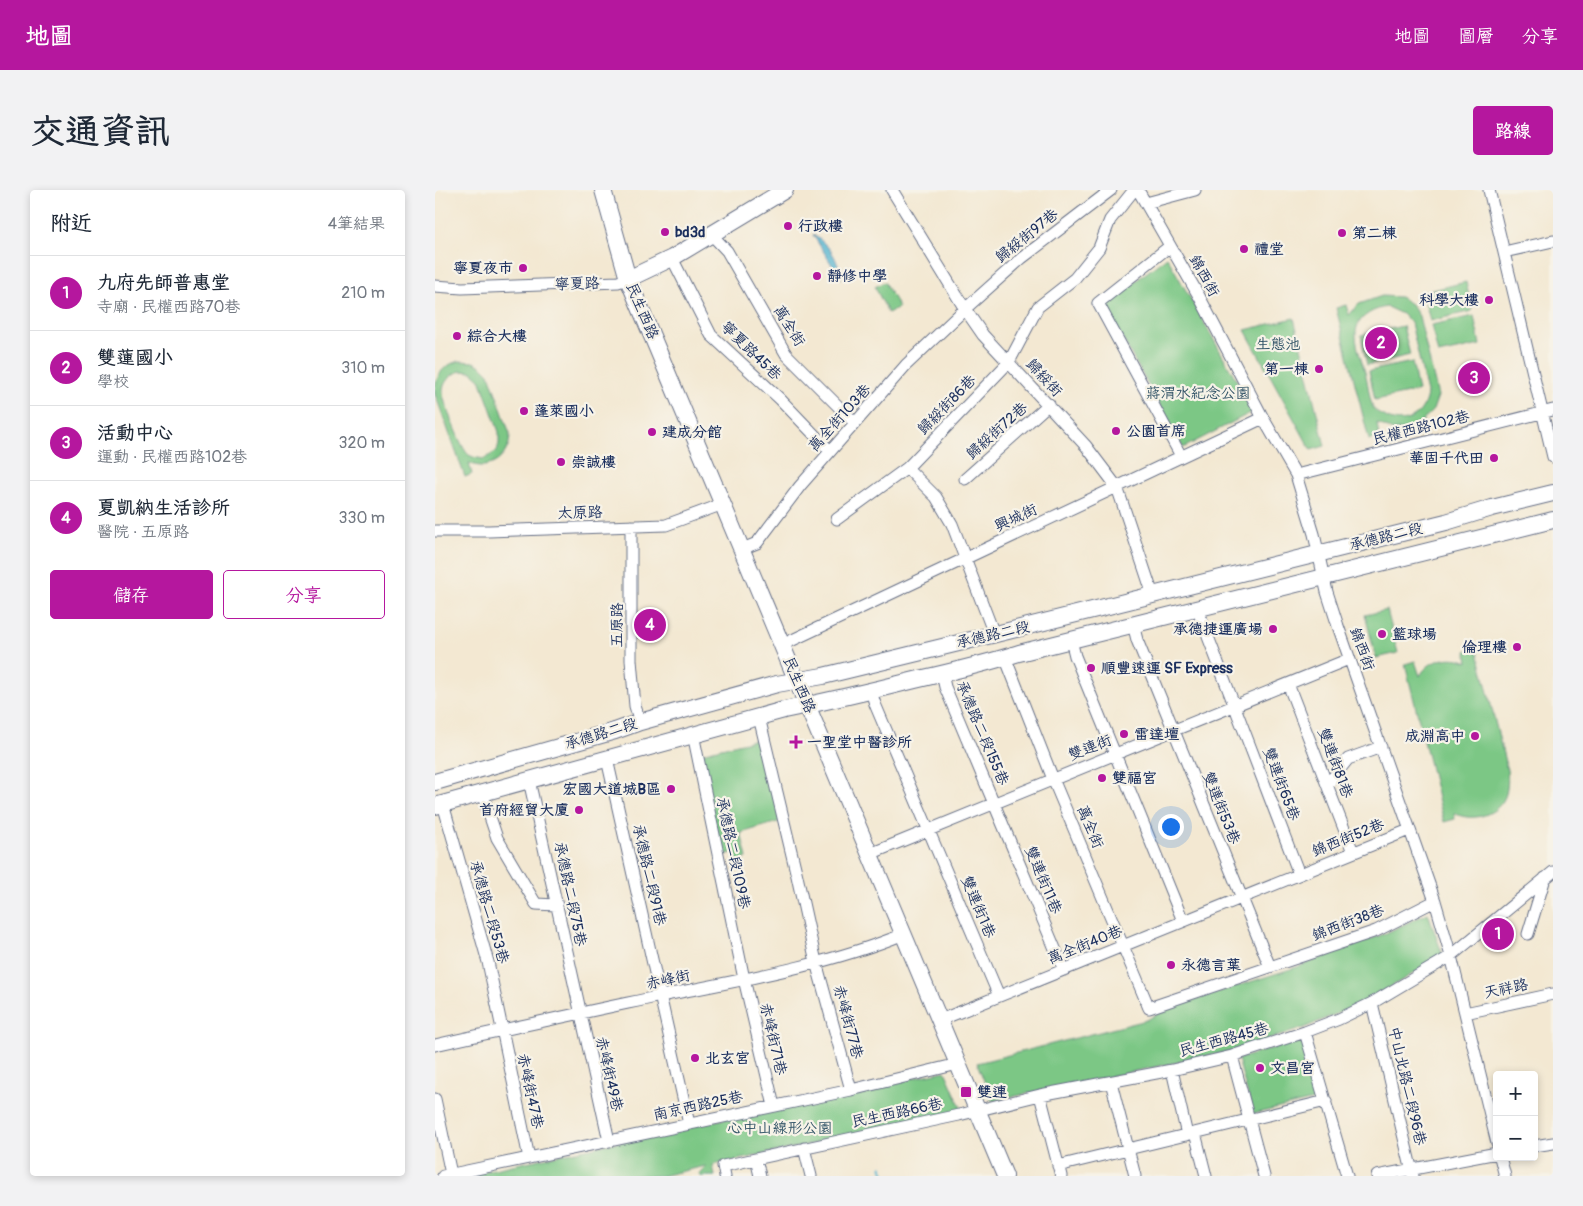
<!DOCTYPE html>
<html lang="zh-TW">
<meta charset="utf-8">
<style>
:root{--surface:#fff;--page:#f2f2f3;--text:#1f2937;--muted:#747a83;--line:#e0e1e3;--accent:#b5179e}
body{margin:0;font-family:Pangolin,"LXGW WenKai TC",sans-serif;background:var(--page);color:var(--text)}
.controls{position:absolute;right:15px;bottom:15px;display:grid;overflow:hidden;border-radius:5px;box-shadow:0 2px 8px #0003}
.controls button{width:45px;height:45px;display:grid;place-items:center;padding:0;border:0;border-bottom:1px solid var(--line);background:var(--surface);color:var(--text);font:25px sans-serif}
.you{position:absolute;left:735px;top:636px;width:18px;height:18px;margin:-12px;border:4px solid #fff;border-radius:50%;background:#1a73e8;box-shadow:0 0 0 8px #1a73e833}
.badge{display:grid;place-items:center;width:32px;height:32px;border-radius:50%;background:var(--accent);color:#fff;font-size:16px;font-weight:700}
.pin{position:absolute;translate:-50% -50%;border:2px solid #fff;box-shadow:0 1px 5px #0006}
.list{margin:0;padding:0;list-style:none}
h2{display:flex;justify-content:space-between;align-items:center;height:65px;margin:0;padding:0 20px;font-size:21px}
h2 small{font-size:16px;font-weight:400;color:var(--muted)}
.list li{display:grid;grid-template-columns:32px 1fr auto;gap:15px;align-items:center;box-sizing:border-box;height:75px;padding:0 20px;border-top:1px solid var(--line)}
.list b{display:block;font-size:19px;white-space:nowrap}
.list p{margin:0;font-size:16px;white-space:nowrap;color:var(--muted)}
.list em{font-size:16px;font-style:normal;color:var(--muted)}
.actions{display:flex;gap:10px;padding:15px 20px}
.actions a{flex:1;padding:11px 0;border:1px solid var(--accent);border-radius:5px;text-align:center;font-size:18px;color:var(--accent)}
.actions .main{background:var(--accent);color:#fff}
.map{position:relative;flex:none;width:1118px;height:986px;overflow:hidden;border-radius:5px}
header{display:flex;align-items:center;gap:30px;box-sizing:border-box;height:70px;padding:0 25px;background:var(--accent);color:#fff}
header strong{font-size:24px}
nav{display:flex;gap:28px;margin-inline-start:auto;font-size:18px}
.intro{display:flex;align-items:center;justify-content:space-between;box-sizing:border-box;height:120px;padding:0 30px}
h1{margin:0;font-size:35px}
.button{padding:12px 22px;border-radius:5px;background:var(--accent);color:#fff;font-size:18px;font-weight:700}
main{display:flex;gap:30px;padding:0 30px}
aside{flex:1;background:var(--surface);border-radius:5px;box-shadow:0 2px 8px #0003}
.map>svg:first-child{display:block}
.green{fill:#7bc785;stroke:#4b7b72;fill-rule:evenodd}
.water{fill:#50b3cf;stroke:#367196}
.lines{fill:none;stroke-linecap:round;stroke-linejoin:round}
.stream{stroke:#50b3cf;stroke-width:3}
.street-casing{stroke:#677087;stroke-width:13}
.secondary-casing{stroke:#677087;stroke-width:18}
.street{stroke:#fff;stroke-width:11}
.secondary{stroke:#fff;stroke-width:16}
.poi-dot{fill:#b5179e;stroke:#f7f3e8;stroke-width:2}
.labels{text-anchor:middle;dominant-baseline:central;stroke-width:4.5;stroke-linejoin:round;paint-order:stroke}
.poi-label{font-size:15px;font-weight:bold;fill:#1b2f5e;stroke:#f7f3e8;text-anchor:start}
.street-label{font-size:15px;fill:#1b2f5e;stroke:#f7f3e8}
.park-label{font-size:15px;fill:#335568;stroke:#f7f3e8}
</style>
<header>
<strong>地圖</strong>
<nav><a>地圖</a><a>圖層</a><a>分享</a></nav>
</header>
<div class="intro"><h1>交通資訊</h1><a class="button">路線</a></div>
<main>
<aside>
<h2>附近<small>4筆結果</small></h2>
<ul class="list">
<li><span class="badge">1</span><div><b>九府先師普惠堂</b><p>寺廟 · 民權西路70巷</p></div><em>210 m</em></li>
<li><span class="badge">2</span><div><b>雙蓮國小</b><p>學校</p></div><em>310 m</em></li>
<li><span class="badge">3</span><div><b>活動中心</b><p>運動 · 民權西路102巷</p></div><em>320 m</em></li>
<li><span class="badge">4</span><div><b>夏凱納生活診所</b><p>醫院 · 五原路</p></div><em>330 m</em></li>
</ul>
<div class="actions"><a class="main">儲存</a><a>分享</a></div>
</aside>
<div class="map">
<svg width="1118" height="986" viewBox="0 0 1118 986">
<rect width="100%" height="100%" fill="#f7f3e8"/>
<filter id="ink" filterUnits="userSpaceOnUse"><feTurbulence type="fractalNoise" baseFrequency=".02" numOctaves="2"/><feDisplacementMap in="SourceGraphic" scale="10" xChannelSelector="R" yChannelSelector="G"/><feConvolveMatrix kernelMatrix="1 2 1 2 8 2 1 2 1" color-interpolation-filters="sRGB"/></filter>
<filter id="wash" filterUnits="userSpaceOnUse"><feTurbulence type="fractalNoise" baseFrequency=".0096" numOctaves="4" result="noise"/><feDisplacementMap in="SourceGraphic" scale="20" xChannelSelector="R" yChannelSelector="G"/><feGaussianBlur stdDeviation="1.12" result="paint"/><feColorMatrix in="noise" values="0 0 0 0 0 0 0 0 0 0 0 0 0 0 0 0 0 1.4 0 .05"/><feComposite in="paint" operator="in"/></filter>
<g filter="url(#wash)">
<rect width="100%" height="100%" fill="#f3e8d2"/>
<path class="green" d="M 732,67 L 819,221 L 748,258 L 669,115 Z
M 449,92 L 464,117 L 453,123 L 440,97 Z
M 1031,92 L 1037,121 L 995,131 L 988,102 Z
M 947,106 L 965,107 L 976,114 L 984,126 L 1003,206 L 998,220 L 983,236 L 972,240 L 957,240 L 942,233 L 944,247 L 934,250 L 901,118 L 911,115 L 914,125 L 924,114 ZM 952,117 L 969,125 L 976,133 L 992,203 C 990,222 975,236 955,229 C 950,227 943,223 939,219 C 935,213 933,193 931,186 C 928,173 921,158 921,145 C 920,128 938,119 952,117 Z
M 1039,126 L 1045,155 L 1003,164 L 996,135 Z
M 859,128 L 890,256 L 876,260 L 810,140 Z
M 968,136 L 975,165 L 932,175 L 926,145 Z
M 24,171 L 38,172 L 46,176 L 54,184 L 75,244 C 75,267 55,283 34,273 L 37,284 L 30,287 L 0,204 C 0,187 6,176 24,171 ZM 26,181 L 37,182 L 45,189 L 64,242 L 64,253 L 62,261 L 49,269 C 45,268 38,268 34,265 C 27,261 9,213 8,204 C 7,192 16,184 26,181 Z
M 977,172 L 983,201 L 940,210 L 934,181 Z
M 952,420 L 963,463 L 941,468 L 930,425 Z
M 1042,458 L 1072,580 C 1073,588 1073,596 1071,604 C 1065,625 1037,633 1019,623 L 1020,629 L 1009,632 L 970,474 L 980,471 L 985,486 C 994,469 1016,464 1033,472 L 1031,461 Z
M 323,549 L 346,631 L 306,643 L 312,668 L 303,672 L 300,662 L 286,666 L 266,563 Z
M 993,723 L 1008,766 L 935,809 L 869,838 L 797,861 L 557,911 L 542,873 L 712,830 L 730,819 L 865,776 L 949,744 Z
M 867,849 L 883,909 L 818,924 L 803,869 Z
M 510,881 L 528,922 L 278,975 L 280,986 L 265,986 L 264,983 L 268,982 L 268,980 L 271,976 L 226,986 L 27,986 Z"/>
<path class="water" d="M 378,45 C 396,56 403,69 406,89 Z"/>
<g class="lines">
<path class="stream" d="M 447,977 L 450,986"/>
</g>
</g>
<g filter="url(#ink)">
<g class="lines">
<defs>
<path id="street" d="M 457,0 L 530,119 L 548,145 L 651,256 L 682,297 L 718,405
M 703,0 L 764,106 L 828,228 L 861,285 L 879,344 L 892,402 L 903,436 L 1000,711 L 1016,766 L 1062,953
M 1054,0 L 1118,267
M 711,13 L 760,0
M 276,44 L 292,61 L 351,164 L 420,233
M 735,56 L 663,113 L 746,266
M 1069,62 L 1118,51
M 237,68 L 276,145 L 345,209 L 395,261
M 0,96 L 27,98 L 183,92 L 193,89
M 472,278 L 501,307 L 517,334 L 559,444
M 861,285 L 1118,220
M 530,289 L 614,214
M 402,329 L 472,278 L 574,172 L 603,117 L 640,88 L 664,58 L 675,30 L 699,0
M 196,336 L 196,470 L 200,516 L 205,532
M 0,341 L 54,341 L 231,335 L 288,314
M 307,359 L 322,353 L 365,296 L 471,175 L 530,119 L 587,68 L 676,0
M 762,418 L 864,684
M 698,434 L 702,450 L 835,777
M 636,450 L 640,466 L 748,731
M 347,455 L 828,228
M 570,467 L 618,589 L 714,818 L 941,741 L 1000,711
M 507,484 L 510,497 L 629,780
M 853,494 L 918,662
M 436,501 L 440,514 L 564,806
M 324,527 L 362,686 L 381,772 L 416,900
M 258,544 L 309,789 L 339,916
M 172,569 L 254,934
M 94,590 L 174,951
M 892,595 L 913,569 L 946,557
M 47,603 L 62,648 L 101,714 L 121,715
M 8,614 L 53,772 L 94,968
M 435,664 L 914,469
M 1093,744 L 1110,688
M 937,813 L 978,986
M 1030,823 L 1118,804
M 505,830 L 974,640
M 870,842 L 912,986
M 0,855 C 75,838 151,822 226,806 C 306,790 393,775 469,744
M 797,866 L 829,986
M 737,880 L 752,945
M 676,892 L 700,986
M 605,905 L 626,986
M 0,909 L 16,984
M 760,943 L 771,986
M 1099,956 L 1118,953
M 369,958 L 376,986
M 1065,967 L 1070,986
M 321,969 L 325,986
M 623,976 L 891,911
M 8,986 L 416,900 L 523,874
M 290,986 L 288,976 L 524,925 L 605,905 L 737,880 L 797,866 L 870,842 L 904,829 L 937,813 L 1016,766 L 1118,682
M 942,986 L 1062,963"/>
<path id="secondary" d="M 168,0 L 193,89 L 570,986
M 193,89 L 237,68 L 350,0
M 0,592 L 180,541 L 205,532 L 342,494 L 388,486 L 573,441 L 1011,332 L 1057,318 L 1118,303
M 0,616 L 349,520 C 393,511 436,501 480,490 C 515,482 550,474 584,463 L 1118,330"/>
</defs>
<use href="#street" class="street-casing"/>
<use href="#secondary" class="secondary-casing"/>
<use href="#street" class="street"/>
<use href="#secondary" class="secondary"/>
</g>
</g>
<g class="poi-dot">
<circle cx="353" cy="36" r="5"/>
<circle cx="230" cy="42" r="5"/>
<circle cx="907" cy="43" r="5"/>
<circle cx="809" cy="59" r="5"/>
<circle cx="88" cy="78" r="5"/>
<circle cx="382" cy="86" r="5"/>
<circle cx="1054" cy="110" r="5"/>
<circle cx="22" cy="146" r="5"/>
<circle cx="884" cy="179" r="5"/>
<circle cx="89" cy="221" r="5"/>
<circle cx="681" cy="241" r="5"/>
<circle cx="217" cy="242" r="5"/>
<circle cx="1059" cy="268" r="5"/>
<circle cx="126" cy="272" r="5"/>
<circle cx="838" cy="439" r="5"/>
<circle cx="947" cy="444" r="5"/>
<circle cx="1082" cy="457" r="5"/>
<circle cx="656" cy="478" r="5"/>
<circle cx="689" cy="544" r="5"/>
<circle cx="1040" cy="546" r="5"/>
<path d="M358.5 544.5h5v5h5v5h-5v5h-5v-5h-5v-5h5z"/>
<circle cx="667" cy="588" r="5"/>
<circle cx="236" cy="599" r="5"/>
<circle cx="144" cy="620" r="5"/>
<circle cx="736" cy="775" r="5"/>
<circle cx="260" cy="868" r="5"/>
<circle cx="825" cy="878" r="5"/>
<rect x="525" y="896" width="12" height="12" rx="2.5"/>
</g>
<g class="labels">
<g class="poi-label">
<text x="363" y="36">行政樓</text>
<text x="240" y="42">bd3d</text>
<text x="917" y="43">第二棟</text>
<text x="819" y="59">禮堂</text>
<text x="78" y="78" text-anchor="end">寧夏夜市</text>
<text x="392" y="86">靜修中學</text>
<text x="1044" y="110" text-anchor="end">科學大樓</text>
<text x="32" y="146">綜合大樓</text>
<text x="874" y="179" text-anchor="end">第一棟</text>
<text x="99" y="221">蓬萊國小</text>
<text x="691" y="241">公園首席</text>
<text x="227" y="242">建成分館</text>
<text x="1049" y="268" text-anchor="end">華固千代田</text>
<text x="136" y="272">崇誠樓</text>
<text x="828" y="439" text-anchor="end">承德捷運廣場</text>
<text x="957" y="444">籃球場</text>
<text x="1072" y="457" text-anchor="end">倫理樓</text>
<text x="666" y="478">順豐速運 SF Express</text>
<text x="699" y="544">雷達壇</text>
<text x="1030" y="546" text-anchor="end">成淵高中</text>
<text x="372" y="552">一聖堂中醫診所</text>
<text x="677" y="588">雙福宮</text>
<text x="226" y="599" text-anchor="end">宏國大道城B區</text>
<text x="134" y="620" text-anchor="end">首府經貿大廈</text>
<text x="746" y="775">永德言葉</text>
<text x="270" y="868">北玄宮</text>
<text x="835" y="878">文昌宮</text>
<text x="542" y="902">雙連</text>
</g>
<g class="street-label">
<text transform="translate(592 46) rotate(-39)">歸綏街97巷</text>
<text transform="translate(769 86) rotate(61)">錦西街</text>
<text transform="translate(142 94) rotate(-2)">寧夏路</text>
<text transform="translate(207 121) rotate(67)">民生西路</text>
<text transform="translate(354 136) rotate(58)">萬全街</text>
<text transform="translate(316 161) rotate(44)">寧夏路45巷</text>
<text transform="translate(609 188) rotate(47)">歸綏街</text>
<text transform="translate(512 215) rotate(-46)">歸綏街86巷</text>
<text transform="translate(405 228) rotate(-48)">萬全街103巷</text>
<text transform="translate(986 238) rotate(-14)">民權西路102巷</text>
<text transform="translate(562 241) rotate(-42)">歸綏街72巷</text>
<text transform="translate(145 323) rotate(-2)">太原路</text>
<text transform="translate(581 328) rotate(-25)">興城街</text>
<text transform="translate(951 347) rotate(-14)">承德路二段</text>
<text transform="translate(182 435) rotate(-90)">五原路</text>
<text transform="translate(558 445) rotate(-13)">承德路二段</text>
<text transform="translate(927 459) rotate(70)">錦西街</text>
<text transform="translate(364 495) rotate(67)">民生西路</text>
<text transform="translate(547 543) rotate(67)">承德路二段155巷</text>
<text transform="translate(166 544) rotate(-17)">承德路二段</text>
<text transform="translate(655 558) rotate(-22)">雙連街</text>
<text transform="translate(900 573) rotate(69)">雙連街81巷</text>
<text transform="translate(846 594) rotate(69)">雙連街65巷</text>
<text transform="translate(786 618) rotate(68)">雙連街53巷</text>
<text transform="translate(655 637) rotate(67)">萬全街</text>
<text transform="translate(913 648) rotate(-22)">錦西街52巷</text>
<text transform="translate(298 663) rotate(78)">承德路二段109巷</text>
<text transform="translate(214 685) rotate(77)">承德路二段91巷</text>
<text transform="translate(608 690) rotate(67)">雙連街11巷</text>
<text transform="translate(135 704) rotate(78)">承德路二段75巷</text>
<text transform="translate(543 717) rotate(67)">雙連街1巷</text>
<text transform="translate(54 722) rotate(74)">承德路二段53巷</text>
<text transform="translate(913 733) rotate(-21)">錦西街38巷</text>
<text transform="translate(650 755) rotate(-22)">萬全街40巷</text>
<text transform="translate(233 790) rotate(-12)">赤峰街</text>
<text transform="translate(1071 799) rotate(-12)">天祥路</text>
<text transform="translate(413 832) rotate(75)">赤峰街77巷</text>
<text transform="translate(338 849) rotate(77)">赤峰街71巷</text>
<text transform="translate(789 850) rotate(-15)">民生西路45巷</text>
<text transform="translate(174 884) rotate(77)">赤峰街49巷</text>
<text transform="translate(972 896) rotate(77)">中山北路二段96巷</text>
<text transform="translate(95 901) rotate(78)">赤峰街47巷</text>
<text transform="translate(263 916) rotate(-12)">南京西路25巷</text>
<text transform="translate(462 923) rotate(-12)">民生西路66巷</text>
</g>
<g class="park-label">
<text x="843" y="154">生態池</text>
<text x="763" y="203">蔣渭水紀念公園</text>
<text x="345" y="938">心中山線形公園</text>
</g>
</g>
</svg>
<div class="controls">
<button>+</button>
<button>−</button>
</div>
<div class="you"></div>
<div class="pin badge" style="left:1063px;top:744px">1</div>
<div class="pin badge" style="left:946px;top:153px">2</div>
<div class="pin badge" style="left:1039px;top:188px">3</div>
<div class="pin badge" style="left:215px;top:435px">4</div>
</div>
</main>
